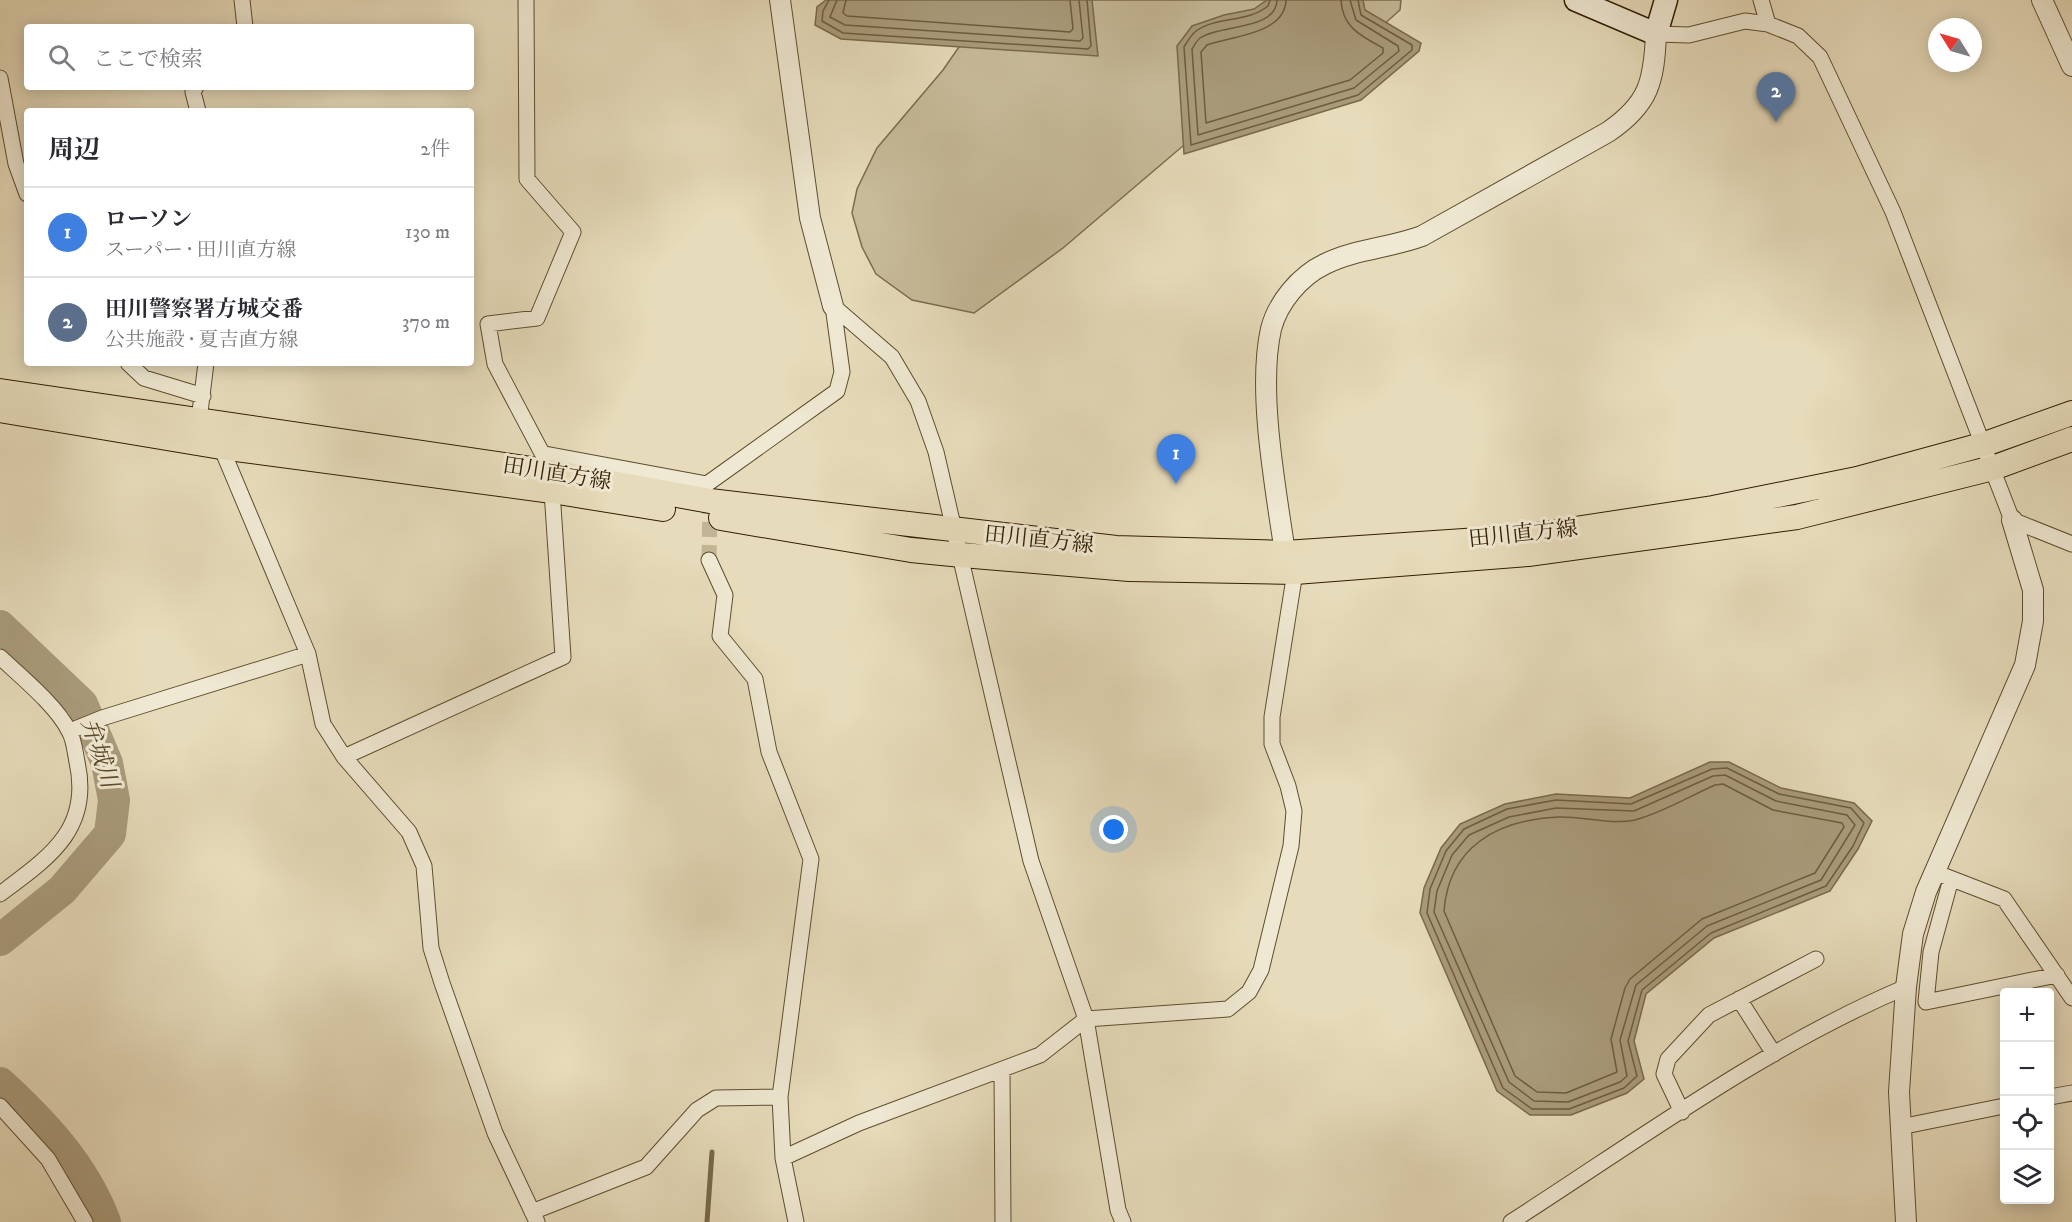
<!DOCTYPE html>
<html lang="ja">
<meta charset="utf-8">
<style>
:root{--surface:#fff;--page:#f2f2f3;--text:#2b2b33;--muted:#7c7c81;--line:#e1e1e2;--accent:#8f2418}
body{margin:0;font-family:"IM FELL DW Pica","Noto Serif JP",serif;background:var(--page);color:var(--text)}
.controls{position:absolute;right:18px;bottom:18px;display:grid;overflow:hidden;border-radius:6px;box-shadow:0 3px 15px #0003}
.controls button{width:54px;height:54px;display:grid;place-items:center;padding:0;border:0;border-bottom:2px solid var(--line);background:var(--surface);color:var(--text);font:30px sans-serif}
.compass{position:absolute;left:1928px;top:18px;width:54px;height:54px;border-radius:50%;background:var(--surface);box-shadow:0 3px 15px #0003;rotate:307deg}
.you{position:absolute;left:1114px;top:830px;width:21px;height:21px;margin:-15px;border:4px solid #fff;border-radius:50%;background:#1a73e8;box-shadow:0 0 0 9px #1a73e833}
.badge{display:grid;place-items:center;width:39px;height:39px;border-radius:50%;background:var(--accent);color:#fff;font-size:20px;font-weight:700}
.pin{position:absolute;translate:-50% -50px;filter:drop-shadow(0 2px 3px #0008)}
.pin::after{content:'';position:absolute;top:32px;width:21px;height:18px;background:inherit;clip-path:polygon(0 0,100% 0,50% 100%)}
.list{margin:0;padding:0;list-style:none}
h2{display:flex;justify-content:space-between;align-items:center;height:78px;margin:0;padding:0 24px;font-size:26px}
h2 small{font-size:20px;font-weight:400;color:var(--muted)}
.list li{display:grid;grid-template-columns:39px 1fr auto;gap:18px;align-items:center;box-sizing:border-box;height:90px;padding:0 24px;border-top:2px solid var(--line)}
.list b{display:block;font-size:22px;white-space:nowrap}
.list p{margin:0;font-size:20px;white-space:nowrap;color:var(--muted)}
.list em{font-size:20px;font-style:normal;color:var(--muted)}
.icon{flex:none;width:33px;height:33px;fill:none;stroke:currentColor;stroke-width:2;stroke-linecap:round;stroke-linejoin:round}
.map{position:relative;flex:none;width:2072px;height:1222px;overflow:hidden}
.search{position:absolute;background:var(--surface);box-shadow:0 3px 15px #0003;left:24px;top:24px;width:450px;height:66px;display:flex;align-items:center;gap:15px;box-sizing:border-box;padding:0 21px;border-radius:6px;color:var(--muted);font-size:22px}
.panel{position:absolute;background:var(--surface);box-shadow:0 3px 15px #0003;left:24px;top:108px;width:450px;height:258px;border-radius:6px}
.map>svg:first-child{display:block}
.green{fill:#c7bb9a;stroke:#7c6c4d;stroke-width:1.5}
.water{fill:#a99b7b;stroke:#79694a;stroke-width:1.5}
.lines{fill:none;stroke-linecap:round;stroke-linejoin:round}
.shore{stroke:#6e5c3e;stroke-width:1.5}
.stream{stroke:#79694a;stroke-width:5}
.river{stroke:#a99b7b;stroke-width:32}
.minor-tunnel{stroke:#c2b595;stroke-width:15;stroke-dasharray:15 8;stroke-linecap:butt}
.minor-casing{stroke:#5f4d2e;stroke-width:17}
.tertiary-casing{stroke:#5f4d2e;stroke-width:22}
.secondary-casing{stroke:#321e00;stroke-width:25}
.primary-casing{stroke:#321e00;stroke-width:26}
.minor{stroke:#efe8d2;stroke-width:15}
.tertiary{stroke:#efe8d2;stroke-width:20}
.secondary{stroke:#efe8d2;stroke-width:22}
.primary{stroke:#e6dbba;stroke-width:24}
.labels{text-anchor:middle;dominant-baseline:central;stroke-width:6;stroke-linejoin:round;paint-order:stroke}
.street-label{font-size:22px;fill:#321e00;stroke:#efe8d2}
.water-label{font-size:24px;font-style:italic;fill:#5c4a2b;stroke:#efe8d2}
</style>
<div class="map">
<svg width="2072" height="1222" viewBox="0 0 2072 1222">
<rect width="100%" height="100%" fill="#e6dbba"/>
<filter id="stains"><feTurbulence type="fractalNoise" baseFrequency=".00333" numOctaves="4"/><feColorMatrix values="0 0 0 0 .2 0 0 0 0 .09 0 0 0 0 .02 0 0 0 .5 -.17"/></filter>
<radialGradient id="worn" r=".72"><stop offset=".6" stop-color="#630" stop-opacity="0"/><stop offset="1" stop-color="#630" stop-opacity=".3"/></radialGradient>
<path class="green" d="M 995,0 L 1401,0 L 1400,10 L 1382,26 L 1184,145 L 1063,248 L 974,313 L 912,300 L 876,274 L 862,247 L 852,213 L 857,189 L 877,148 L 943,70 L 977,21 Z"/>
<path class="water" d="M 826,0 L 1092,0 L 1098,56 L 841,39 L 815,25 L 817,7 Z
M 1267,0 L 1363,0 L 1365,10 L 1421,43 L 1419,51 L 1361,100 L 1184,154 L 1177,46 L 1192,26 L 1224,15 L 1254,9 Z
M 1710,762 L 1729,762 L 1781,788 L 1854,803 L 1872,821 L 1858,849 L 1830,891 L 1714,938 L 1646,994 L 1634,1041 L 1644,1079 L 1627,1093 L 1571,1115 L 1530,1115 L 1497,1091 L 1420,913 L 1424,888 L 1441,848 L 1460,824 L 1505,804 L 1556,794 L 1630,798 Z"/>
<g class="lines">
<path class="shore" d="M 829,0 L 823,11 L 822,21 L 843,33 L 1088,49 L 1091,46 L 1087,0
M 837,0 L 830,17 L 845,25 L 1080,41 L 1083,38 L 1079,0
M 846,0 L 843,13 L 847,16 L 1070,32 L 1073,29 L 1070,0
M 1270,0 L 1268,6 C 1247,23 1217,16 1196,31 C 1191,35 1187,42 1184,47 L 1191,145 L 1358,95 L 1412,50 L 1412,45 L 1361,15 L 1358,0
M 1277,0 C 1276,31 1220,24 1200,38 C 1197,40 1194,46 1192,49 L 1198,135 L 1354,88 L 1399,51 L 1398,46 L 1356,20 L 1350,0
M 1286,0 C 1285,34 1232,36 1207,45 L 1201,52 L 1206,123 L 1350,80 L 1383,53 L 1383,48 C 1361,36 1342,27 1341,0
M 1727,768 L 1779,794 L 1851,808 L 1864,823 L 1853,846 L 1826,886 L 1711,933 L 1642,990 L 1628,1041 L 1637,1076 L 1624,1088 L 1569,1109 L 1532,1109 L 1503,1088 L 1427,913 L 1430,889 L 1446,851 L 1464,829 L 1507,809 L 1556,800 L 1631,804 L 1712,769 Z
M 1725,775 L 1776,801 L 1847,815 L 1855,825 L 1821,880 L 1707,926 L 1636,985 L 1620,1040 L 1627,1076 L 1620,1082 L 1568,1102 L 1534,1101 L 1509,1082 L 1434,912 L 1437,891 L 1452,855 L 1469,835 L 1509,817 L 1556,808 L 1634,811 L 1713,776 Z
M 1723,784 L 1773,810 L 1842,823 L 1844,827 L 1815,873 L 1702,919 L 1630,979 L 1625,988 L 1611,1039 L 1617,1072 L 1566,1093 L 1537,1092 L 1515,1076 L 1444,911 C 1449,846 1498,820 1558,817 C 1582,816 1611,825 1635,820 C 1662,813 1690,796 1715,785 Z"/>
<path class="stream" d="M 707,1222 L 712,1152"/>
<path class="river" d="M 0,626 L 82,704 L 107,763 L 114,800 L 110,834 L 62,890 L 0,940
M 0,1083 C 44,1123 84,1166 105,1222"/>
<path class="minor-tunnel" d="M 709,560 L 710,503"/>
<defs>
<path id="minor" d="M 242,0 L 245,27
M 526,0 L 527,179 L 573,232 L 537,318 L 488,324 L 495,364 L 552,472
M 1761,0 L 1768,24
M 1656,34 L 1689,35 L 1745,21 L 1768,24 L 1798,36 L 1820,57 L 1893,212 L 2012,520 L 2072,544
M 0,78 L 16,164 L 27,194
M 196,87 L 193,92 L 198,111
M 833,306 L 892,357 L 918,401 L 936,452 L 1031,861 L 1086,1019 L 1118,1210 L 1123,1222
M 128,363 L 144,378 L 203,396
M 206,363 L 199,420 L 221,447 L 308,654 L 323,724 L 344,757 L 409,832 L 424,866 L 431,948 L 442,983 L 495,1133 L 537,1222
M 545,454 L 707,484 L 837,391 L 842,372 L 833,306
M 709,560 L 725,595 L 720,636 L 755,679 L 769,752 L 811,859 L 780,1097 L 783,1158 L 796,1222
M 0,657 C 20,676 57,706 69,731 C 74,739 75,752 77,762 C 92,830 48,858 0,894
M 70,731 L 102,718 L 308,654
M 344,757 L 563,657 L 552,491
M 1942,875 L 2004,899 L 2072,998
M 1951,879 L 1931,952 L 1926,1002 L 2057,975
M 1739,999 L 1774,1054
M 1002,1070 L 1003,1222
M 2050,1097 L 2072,1093
M 0,1106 L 48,1159 L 85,1222
M 1682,1112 L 1664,1074 L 1668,1059 L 1709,1015 L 1816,959
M 1900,1127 L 2004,1106
M 783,1158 L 859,1123 L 1040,1055 L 1086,1019 L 1228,1009 L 1249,992 L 1261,970 L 1291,846 L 1294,811 L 1288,786 L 1272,744 L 1272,717 L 1295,572 L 1292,567
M 532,1212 L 646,1167 L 697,1110 L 716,1098 L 780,1097
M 1511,1222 C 1639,1140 1766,1046 1906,987"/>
<path id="tertiary" d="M 780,0 L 810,218 L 833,306
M 2042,0 L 2072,66
M 1285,553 C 1276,490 1257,391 1271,329 C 1278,302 1300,276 1325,264 C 1355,249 1390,248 1422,236 L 1608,132 C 1649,104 1654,82 1656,34
M 1906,1222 L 1899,1092 L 1906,987 L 1913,934 L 1926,892 L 2025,665 L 2033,621 L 2033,590 L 2012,520"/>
<path id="secondary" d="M 1576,0 L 1656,34 L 1666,0"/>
<path id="primary" d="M 0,391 L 552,472 L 710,501 L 1116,548 L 1285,553 L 1524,537 L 1713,508 L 1857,479 L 1985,444 L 2072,413
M 0,410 L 221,447 L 552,491 L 663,509
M 721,518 L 911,550 L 962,555 L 1129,569 L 1295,572 L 1528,554 L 1797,517 L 1993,468 L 2072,439"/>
</defs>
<use href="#minor" class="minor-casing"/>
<use href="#tertiary" class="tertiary-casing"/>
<use href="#secondary" class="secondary-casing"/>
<use href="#primary" class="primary-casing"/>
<use href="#minor" class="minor"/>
<use href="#tertiary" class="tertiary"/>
<use href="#secondary" class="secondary"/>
<use href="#primary" class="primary"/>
</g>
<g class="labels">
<g class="street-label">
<text transform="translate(557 474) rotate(9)">田川直方線</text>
<text transform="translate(1523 534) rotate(-6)">田川直方線</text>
<text transform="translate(1039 540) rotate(6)">田川直方線</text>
</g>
<g class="water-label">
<text transform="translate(99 753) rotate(72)">弁城川</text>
</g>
</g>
<rect width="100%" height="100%" filter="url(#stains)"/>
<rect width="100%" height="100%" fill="url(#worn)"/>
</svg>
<div class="controls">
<button>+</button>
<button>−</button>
<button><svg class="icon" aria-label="locate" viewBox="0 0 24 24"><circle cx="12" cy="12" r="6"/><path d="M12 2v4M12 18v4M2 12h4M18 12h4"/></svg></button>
<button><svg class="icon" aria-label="layers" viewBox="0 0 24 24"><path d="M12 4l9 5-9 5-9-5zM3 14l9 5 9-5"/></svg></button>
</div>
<svg class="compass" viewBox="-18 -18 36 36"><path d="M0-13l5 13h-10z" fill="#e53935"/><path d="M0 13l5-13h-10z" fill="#7c7c81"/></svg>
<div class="you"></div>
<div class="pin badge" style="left:1176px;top:484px;background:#3f7fe0">1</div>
<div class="pin badge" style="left:1776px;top:122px;background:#5c6f8a">2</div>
<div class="search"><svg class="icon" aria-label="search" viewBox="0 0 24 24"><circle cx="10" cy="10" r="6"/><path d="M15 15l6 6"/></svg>ここで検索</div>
<section class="panel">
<h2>周辺<small>2件</small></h2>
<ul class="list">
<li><span class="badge" style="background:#3f7fe0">1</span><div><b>ローソン</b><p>スーパー · 田川直方線</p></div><em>130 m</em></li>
<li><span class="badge" style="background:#5c6f8a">2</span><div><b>田川警察署方城交番</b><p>公共施設 · 夏吉直方線</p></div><em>370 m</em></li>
</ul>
</section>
</div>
